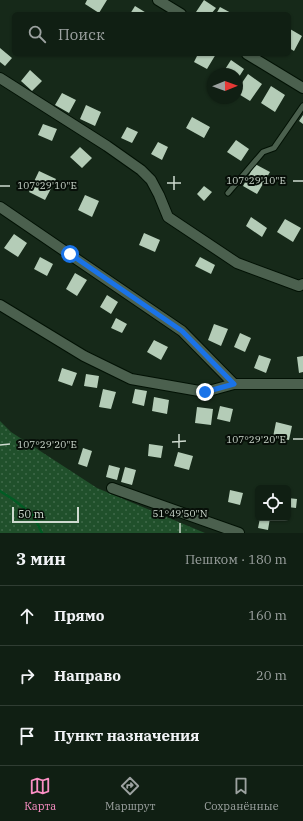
<!DOCTYPE html>
<html lang="ru">
<meta charset="utf-8">
<style>
:root{--surface:#101f13;--page:#1e2c21;--text:#f1f3f6;--muted:#9ca2a0;--line:#303d33;--accent:#fb8fc4}
body{margin:0;font-family:"IBM Plex Serif",serif;background:var(--page);color:var(--text)}
.controls{position:absolute;right:12px;bottom:12px;display:grid;overflow:hidden;border-radius:6px;box-shadow:0 1px 3px #0004}
.controls button{width:36px;height:36px;display:grid;place-items:center;padding:0;border:0;border-bottom:1px solid var(--line);background:var(--surface);color:var(--text);font:20px sans-serif}
.compass{position:absolute;left:207px;top:68px;width:36px;height:36px;border-radius:50%;background:var(--surface);box-shadow:0 1px 3px #0004;rotate:89deg}
.scale{position:absolute;left:12px;bottom:10px;width:67px;box-sizing:border-box;padding-left:4px;border:2px solid #cedacf;border-top:0;font-size:11px;line-height:14px;white-space:nowrap;color:#cedacf;-webkit-text-stroke:3px #070f08;paint-order:stroke}
.stop{position:absolute;width:12px;height:12px;margin:-9px;border:3px solid #1a73e8;border-radius:50%;background:#fff}
.stop.end{background:#1a73e8;border-color:#fff;box-shadow:0 1px 4px #0008}
.list{margin:0;padding:0;list-style:none}
h2{display:flex;justify-content:space-between;align-items:center;height:52px;margin:0;padding:0 16px;font-size:17px}
h2 small{font-size:13px;font-weight:400;color:var(--muted)}
.list li{display:grid;grid-template-columns:26px 1fr auto;gap:12px;align-items:center;box-sizing:border-box;height:60px;padding:0 16px;border-top:1px solid var(--line)}
.list b{display:block;font-size:15px;white-space:nowrap}
.list em{font-size:13px;font-style:normal;color:var(--muted)}
.icon{flex:none;width:22px;height:22px;fill:none;stroke:currentColor;stroke-width:2;stroke-linecap:round;stroke-linejoin:round}
.map{position:relative;flex:none;width:303px;height:533px;overflow:hidden}
.search{position:absolute;background:var(--surface);box-shadow:0 1px 3px #0004;left:12px;right:12px;top:12px;height:44px;display:flex;align-items:center;gap:10px;box-sizing:border-box;padding:0 14px;border-radius:6px;color:var(--muted);font-size:15px}
.sheet{height:232px;background:var(--surface)}
nav{display:flex;justify-content:space-around;align-items:center;box-sizing:border-box;height:56px;border-top:1px solid var(--line);background:var(--surface);font-size:11px;color:var(--muted)}
nav a{display:grid;justify-items:center;gap:2px}
nav .on{color:var(--accent)}
.map>svg:first-child{display:block}
.grass{fill:url(#grass-dots)}
.lines{fill:none;stroke-linecap:round;stroke-linejoin:round}
.stream{stroke:#025c24;stroke-width:2.5}
.building{fill:#b4ccb7}
.service-casing{stroke:#021104;stroke-width:7}
.minor-casing{stroke:#021104;stroke-width:12}
.service{stroke:#4b604e;stroke-width:5}
.minor{stroke:#4b604e;stroke-width:10}
.route{stroke:#1a73e8;stroke-width:5}
.ticks{fill:none;stroke:#cedacf;stroke-width:1.5}
.ticks-label{font-size:10px;text-anchor:middle;fill:#cedacf;stroke:#070f08;stroke-width:4;stroke-linejoin:round;paint-order:stroke}
</style>
<div class="map">
<svg width="303" height="533" viewBox="0 0 303 533">
<defs>
<pattern id="grass-dots" width="8" height="8" patternUnits="userSpaceOnUse"><rect width="8" height="8" fill="#20502b"/><path d="M2 2h.1M6 6h.1" fill="none" stroke="#3f6949" stroke-width="1.8" stroke-linecap="round"/></pattern>
</defs>
<rect width="100%" height="100%" fill="#162919"/>
<path class="grass" d="M 0,421 L 11,432 L 97,488 L 205,533 L 0,533 Z"/>
<g class="lines">
<path class="stream" d="M 0,491 L 14,500 L 33,515 L 42,533"/>
</g>
<path class="building" d="M 87,0 L 107,0 L 99,13 L 85,4 Z
M 204,0 L 216,8 L 211,14 L 198,14 L 196,12 Z
M 135,6 L 148,14 L 130,14 Z
M 220,7 L 233,14 L 216,14 Z
M 290,29 L 302,36 L 294,51 L 289,48 Z
M 0,48 L 12,58 L 5,66 L 0,62 Z
M 198,54 L 216,54 L 207,69 L 194,62 Z
M 231,60 L 244,69 L 237,80 L 237,74 L 222,74 Z
M 30,70 L 42,81 L 32,91 L 21,81 Z
M 248,74 L 262,84 L 250,101 L 237,93 L 237,90 Z
M 271,86 L 285,95 L 275,112 L 261,103 Z
M 62,93 L 76,100 L 69,113 L 55,105 Z
M 86,105 L 101,112 L 95,126 L 80,119 Z
M 303,115 L 303,124 L 299,121 Z
M 192,117 L 210,127 L 204,138 L 186,128 Z
M 43,124 L 57,129 L 52,141 L 38,135 Z
M 127,127 L 138,132 L 132,143 L 121,138 Z
M 236,140 L 249,149 L 241,161 L 227,152 Z
M 158,142 L 168,147 L 162,160 L 151,154 Z
M 80,147 L 92,158 L 82,168 L 70,157 Z
M 255,164 L 270,172 L 257,194 L 243,186 Z
M 39,171 L 56,179 L 45,200 L 29,192 Z
M 204,186 L 212,192 L 204,201 L 197,194 Z
M 85,195 L 99,201 L 92,217 L 78,210 Z
M 251,217 L 267,228 L 262,237 L 246,226 Z
M 285,219 L 301,228 L 293,242 L 277,232 Z
M 144,233 L 160,240 L 155,252 L 139,245 Z
M 14,234 L 27,243 L 18,257 L 4,248 Z
M 40,257 L 53,264 L 47,276 L 34,269 Z
M 200,257 L 215,265 L 211,274 L 195,266 Z
M 75,273 L 87,280 L 77,296 L 66,289 Z
M 107,295 L 118,302 L 111,314 L 100,307 Z
M 116,318 L 127,324 L 122,333 L 111,328 Z
M 214,324 L 228,329 L 221,346 L 208,340 Z
M 240,333 L 251,338 L 245,352 L 234,347 Z
M 154,340 L 168,347 L 161,360 L 147,352 Z
M 259,355 L 271,359 L 266,373 L 254,368 Z
M 303,356 L 303,372 L 299,373 L 297,357 Z
M 62,368 L 77,373 L 72,386 L 58,381 Z
M 86,374 L 99,376 L 97,388 L 84,386 Z
M 103,389 L 116,392 L 111,409 L 99,407 Z
M 135,389 L 147,391 L 144,406 L 132,403 Z
M 154,397 L 169,400 L 167,414 L 152,411 Z
M 220,406 L 233,409 L 230,422 L 217,419 Z
M 197,407 L 213,409 L 211,425 L 195,423 Z
M 276,422 L 292,426 L 289,440 L 273,437 Z
M 149,444 L 163,446 L 161,458 L 148,456 Z
M 83,448 L 92,451 L 87,467 L 78,464 Z
M 178,452 L 193,456 L 189,470 L 174,466 Z
M 109,465 L 120,468 L 117,480 L 106,477 Z
M 125,467 L 136,470 L 132,485 L 121,482 Z
M 230,490 L 243,493 L 240,505 L 228,502 Z
M 288,498 L 297,499 L 296,508 L 288,507 Z
M 260,518 L 270,518 L 268,530 L 258,528 Z"/>
<g class="lines">
<defs>
<path id="service" d="M 228,193 L 263,152 L 274,148 L 303,106"/>
<path id="minor" d="M 158,0 L 181,14
M 247,54 L 303,88
M 0,78 L 107,146 L 141,170 L 151,180 L 159,195 L 168,217 L 237,263 L 299,286 L 303,284
M 0,207 L 182,331 L 234,384
M 0,305 L 84,356 L 131,379 L 205,392 L 234,384 L 303,384
M 112,488 L 239,533"/>
</defs>
<use href="#service" class="service-casing"/>
<use href="#minor" class="minor-casing"/>
<use href="#service" class="service"/>
<use href="#minor" class="minor"/>
</g>
<g class="lines">
<path class="route" d="M 70,254 L 182,331 L 234,384 L 205,392"/>
</g>
<path class="ticks" d="M 174,176 L 174,190M 293,181 L 303,181M 167,183 L 181,183M 0,186 L 10,186M 179,434 L 179,448M 293,439 L 303,439M 172,442 L 186,441M 0,445 L 10,444M 180,523 L 180,533"/>
<g class="ticks-label">
<text x="256" y="184">107°29'10"E</text>
<text x="47" y="189">107°29'10"E</text>
<text x="256" y="443">107°29'20"E</text>
<text x="47" y="448">107°29'20"E</text>
<text x="180" y="517">51°49'50"N</text>
</g>
</svg>
<div class="controls">
<button><svg class="icon" aria-label="locate" viewBox="0 0 24 24"><circle cx="12" cy="12" r="6"/><path d="M12 2v4M12 18v4M2 12h4M18 12h4"/></svg></button>
</div>
<svg class="compass" viewBox="-18 -18 36 36"><path d="M0-13l5 13h-10z" fill="#e53935"/><path d="M0 13l5-13h-10z" fill="#9ca2a0"/></svg>
<div class="scale">50 m</div>
<div class="stop" style="left:70px;top:254px"></div>
<div class="stop end" style="left:205px;top:392px"></div>
<div class="search"><svg class="icon" aria-label="search" viewBox="0 0 24 24"><circle cx="10" cy="10" r="6"/><path d="M15 15l6 6"/></svg>Поиск</div>
</div>
<section class="sheet">
<h2>3 мин<small>Пешком · 180 m</small></h2>
<ul class="list">
<li><svg class="icon" aria-label="ahead" viewBox="0 0 24 24"><path d="M12 20V5M6 11l6-6 6 6"/></svg><div><b>Прямо</b></div><em>160 m</em></li>
<li><svg class="icon" aria-label="right" viewBox="0 0 24 24"><path d="M7 20v-9h11M14 6l5 5-5 5"/></svg><div><b>Направо</b></div><em>20 m</em></li>
<li><svg class="icon" aria-label="arrive" viewBox="0 0 24 24"><path d="M6 21V4h12l-3 4 3 4H6"/></svg><div><b>Пункт назначения</b></div></li>
</ul>
</section>
<nav>
<a class="on"><svg class="icon" aria-label="map" viewBox="0 0 24 24"><path d="M3 6l6-2 6 2 6-2v14l-6 2-6-2-6 2zM9 4v14M15 6v14"/></svg>Карта</a>
<a><svg class="icon" aria-label="directions" viewBox="0 0 24 24"><path d="M12 3l9 9-9 9-9-9zM9 14v-3h6M13 9l2 2-2 2"/></svg>Маршрут</a>
<a><svg class="icon" aria-label="saved" viewBox="0 0 24 24"><path d="M7 4h10v16l-5-4-5 4z"/></svg>Сохранённые</a>
</nav>
